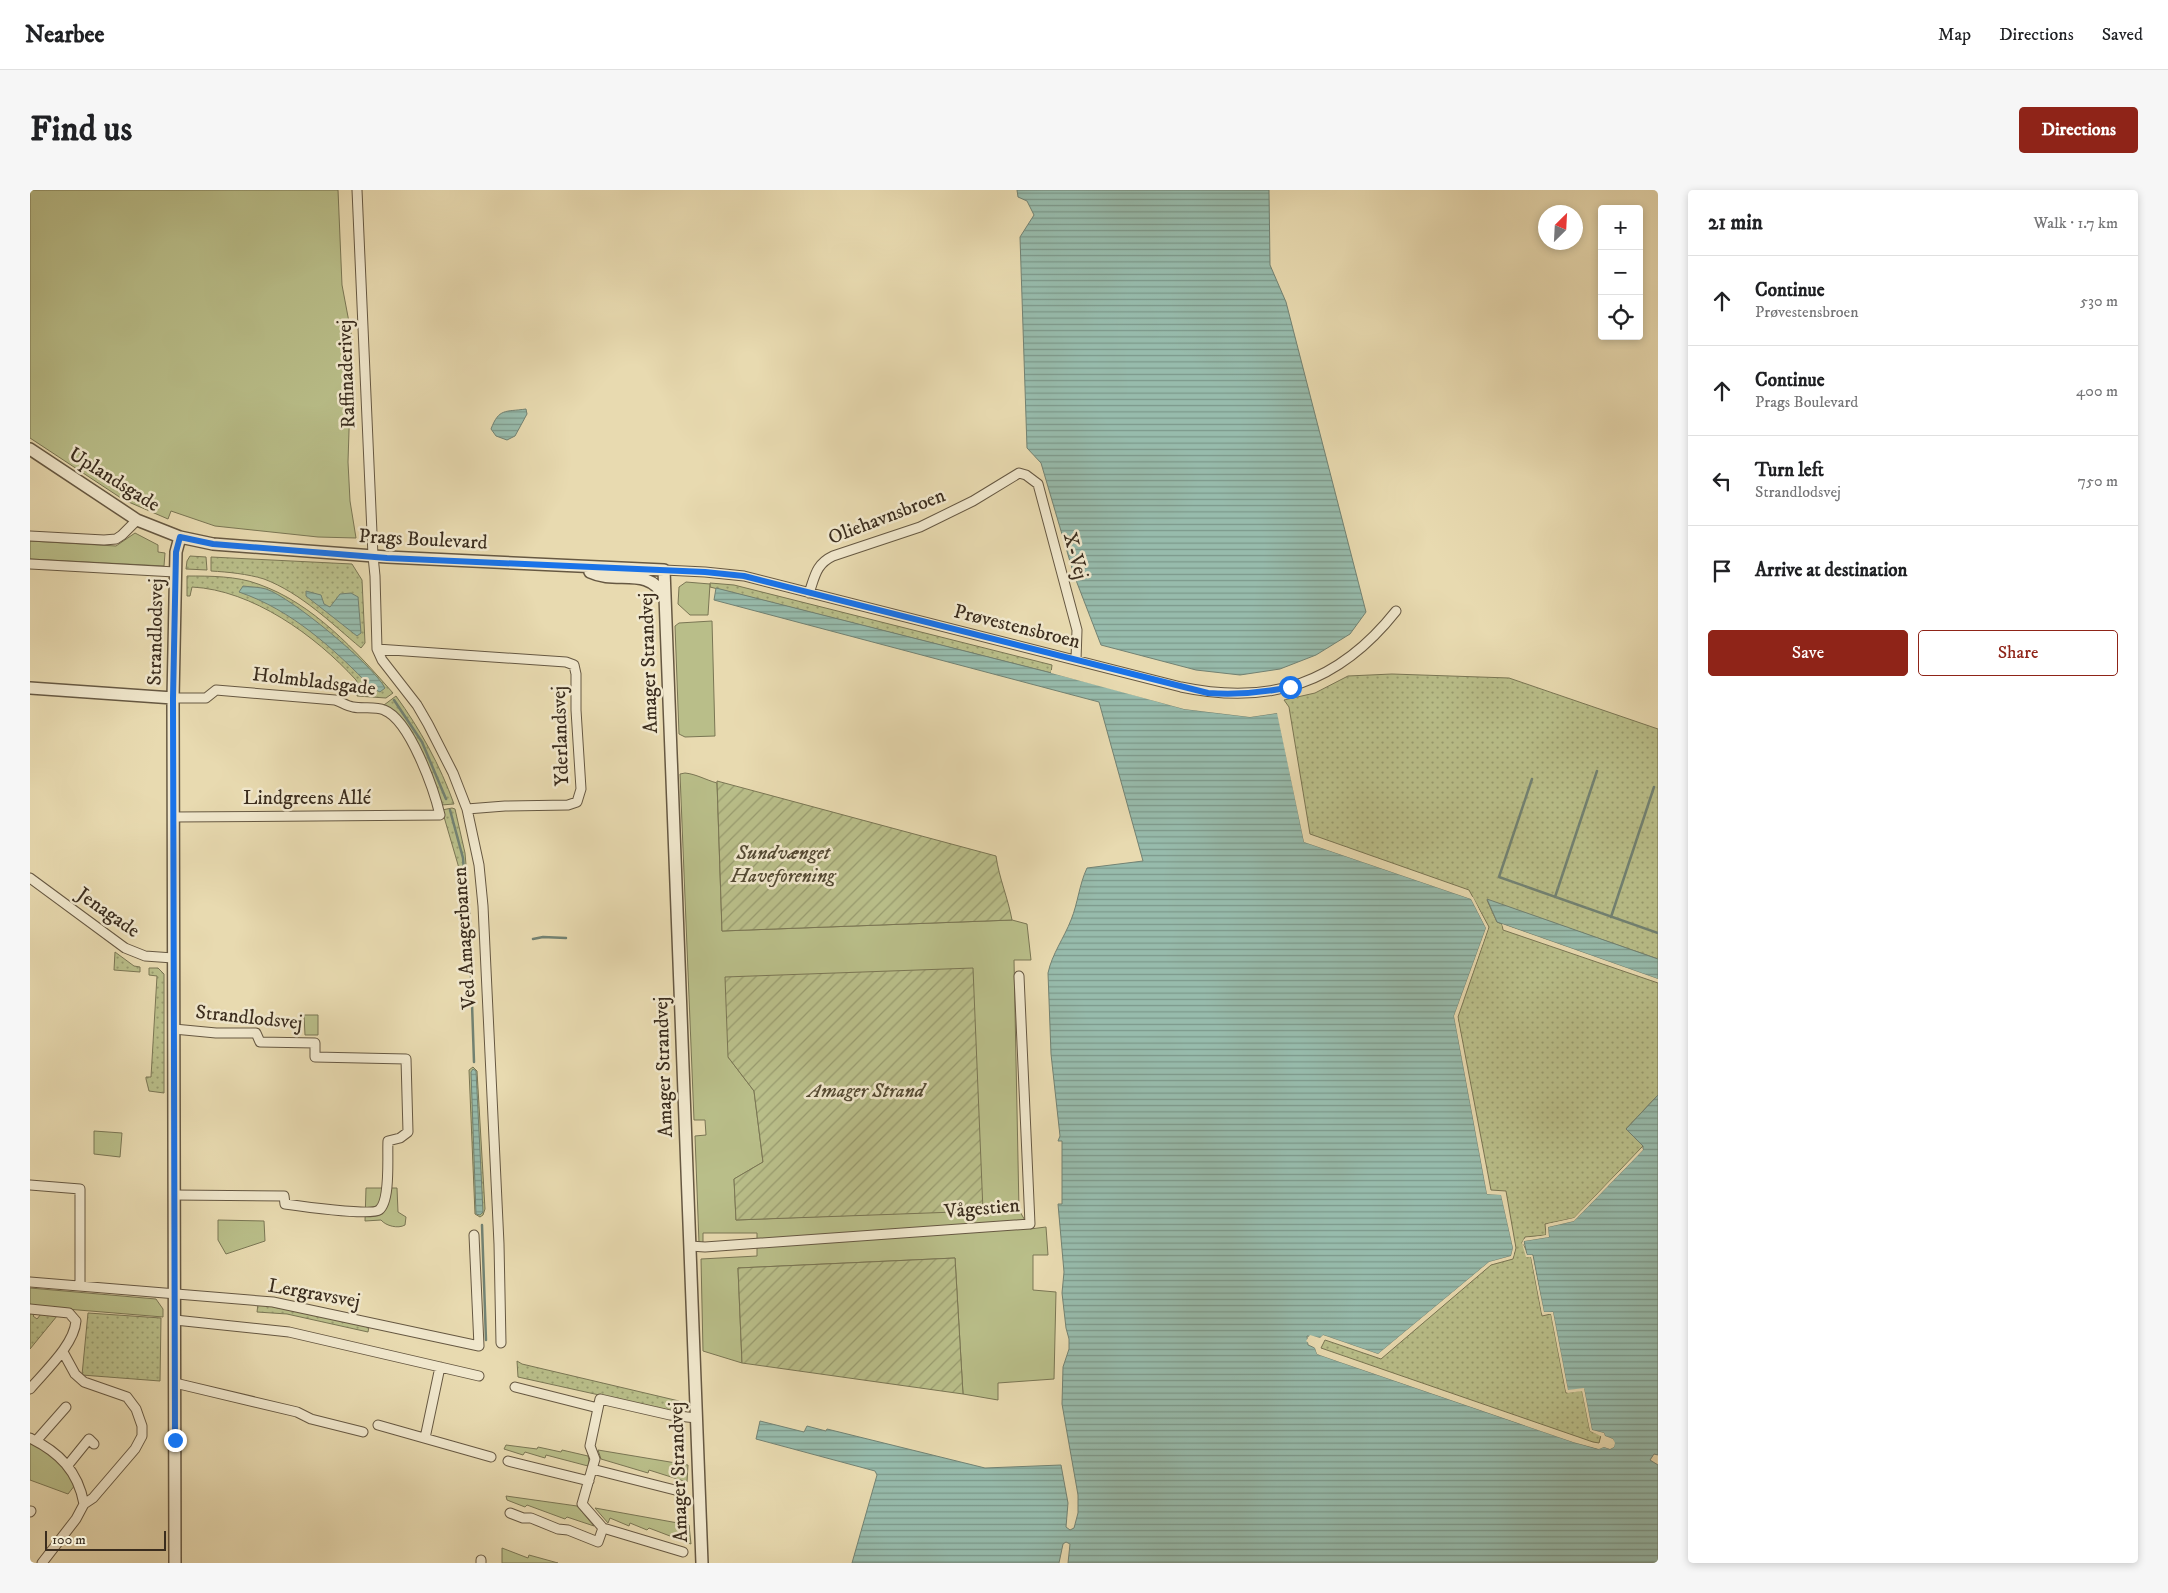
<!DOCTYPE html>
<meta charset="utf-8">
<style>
:root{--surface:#fff;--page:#f6f6f6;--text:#202124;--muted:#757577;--line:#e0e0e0;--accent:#8f2418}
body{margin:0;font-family:"IM FELL DW Pica",serif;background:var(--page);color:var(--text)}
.controls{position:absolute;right:15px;top:15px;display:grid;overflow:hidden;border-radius:5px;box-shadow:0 2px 8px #0003}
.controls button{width:45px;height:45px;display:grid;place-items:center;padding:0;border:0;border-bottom:1px solid var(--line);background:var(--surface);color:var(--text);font:25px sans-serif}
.compass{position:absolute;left:1508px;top:15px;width:45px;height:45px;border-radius:50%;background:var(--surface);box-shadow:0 2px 8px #0003;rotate:24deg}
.scale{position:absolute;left:15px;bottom:12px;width:121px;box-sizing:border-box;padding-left:5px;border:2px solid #3b2d1e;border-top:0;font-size:14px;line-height:18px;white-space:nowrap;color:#3b2d1e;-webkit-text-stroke:4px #f0e7cc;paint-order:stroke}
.stop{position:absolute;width:15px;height:15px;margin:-11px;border:4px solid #1a73e8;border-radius:50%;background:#fff}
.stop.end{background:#1a73e8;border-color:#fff;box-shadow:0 1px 5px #0008}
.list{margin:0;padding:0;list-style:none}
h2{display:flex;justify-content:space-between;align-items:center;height:65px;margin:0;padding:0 20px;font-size:21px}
h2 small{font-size:16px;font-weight:400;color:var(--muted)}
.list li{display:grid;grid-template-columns:32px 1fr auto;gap:15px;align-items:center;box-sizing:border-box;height:90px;padding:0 20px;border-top:1px solid var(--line)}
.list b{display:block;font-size:19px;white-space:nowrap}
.list p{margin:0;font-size:16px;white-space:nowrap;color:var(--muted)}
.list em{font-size:16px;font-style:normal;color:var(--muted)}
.actions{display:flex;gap:10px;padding:15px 20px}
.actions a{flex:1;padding:11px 0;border:1px solid var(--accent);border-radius:5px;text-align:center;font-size:18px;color:var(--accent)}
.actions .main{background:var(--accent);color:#fff}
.icon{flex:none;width:28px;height:28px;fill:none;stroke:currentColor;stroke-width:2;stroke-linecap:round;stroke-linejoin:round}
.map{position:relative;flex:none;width:1628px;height:1373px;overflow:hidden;border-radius:5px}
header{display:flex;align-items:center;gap:30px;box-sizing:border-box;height:70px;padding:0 25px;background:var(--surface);border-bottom:1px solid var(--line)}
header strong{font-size:24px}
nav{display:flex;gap:28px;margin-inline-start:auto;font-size:18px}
.intro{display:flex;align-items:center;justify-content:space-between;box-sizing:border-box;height:120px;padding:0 30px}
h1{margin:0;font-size:35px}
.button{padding:12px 22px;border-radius:5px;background:var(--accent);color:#fff;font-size:18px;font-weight:700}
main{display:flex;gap:30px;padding:0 30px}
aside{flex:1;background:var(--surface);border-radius:5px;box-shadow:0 2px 8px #0003}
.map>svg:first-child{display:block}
.grass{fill:url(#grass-dots);stroke:#7a7654}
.park{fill:#b9be89;stroke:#7a7654;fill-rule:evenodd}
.garden{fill:url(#garden-furrows);stroke:#7a7654}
.water{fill:url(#water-rules);stroke:#728273}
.pier{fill:#e8dab0}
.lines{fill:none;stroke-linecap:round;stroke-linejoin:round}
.stream{stroke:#728273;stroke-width:2.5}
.minor-casing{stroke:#665842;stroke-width:11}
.tertiary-casing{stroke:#665842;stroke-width:14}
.minor{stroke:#f0e7cc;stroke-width:9}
.tertiary{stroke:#f0e7cc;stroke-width:11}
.route{stroke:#1a73e8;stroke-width:6}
.labels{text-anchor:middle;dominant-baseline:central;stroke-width:5;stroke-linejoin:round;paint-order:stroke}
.street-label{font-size:20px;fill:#3b2d1e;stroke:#f0e7cc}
.park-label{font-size:20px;font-style:italic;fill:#544a33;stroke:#f0e7cc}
</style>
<header>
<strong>Nearbee</strong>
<nav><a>Map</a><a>Directions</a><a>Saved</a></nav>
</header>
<div class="intro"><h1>Find us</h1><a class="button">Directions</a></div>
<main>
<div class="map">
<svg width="1628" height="1373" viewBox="0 0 1628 1373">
<defs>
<pattern id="grass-dots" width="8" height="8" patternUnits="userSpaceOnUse" patternTransform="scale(1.25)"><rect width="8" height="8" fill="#b9be89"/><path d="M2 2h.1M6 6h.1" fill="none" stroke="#989b6f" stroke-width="1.8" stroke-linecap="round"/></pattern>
<pattern id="garden-furrows" width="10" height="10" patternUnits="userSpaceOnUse" patternTransform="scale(1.25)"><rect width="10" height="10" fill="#b9be89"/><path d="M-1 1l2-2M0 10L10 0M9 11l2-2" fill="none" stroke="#989b6f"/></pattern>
<pattern id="water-rules" width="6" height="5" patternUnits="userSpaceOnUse" patternTransform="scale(1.25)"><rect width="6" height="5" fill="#97bbac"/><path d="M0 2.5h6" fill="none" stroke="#7c988b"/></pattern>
</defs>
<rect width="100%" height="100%" fill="#e8dab0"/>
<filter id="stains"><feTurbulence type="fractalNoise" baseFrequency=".004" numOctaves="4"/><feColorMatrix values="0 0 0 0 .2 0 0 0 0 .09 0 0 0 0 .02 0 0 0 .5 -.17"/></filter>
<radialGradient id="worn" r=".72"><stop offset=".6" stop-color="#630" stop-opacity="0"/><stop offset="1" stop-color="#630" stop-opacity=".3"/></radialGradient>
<path class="grass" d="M 160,366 L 176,367 L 177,380 L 156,379 L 157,371 Z
M 181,367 L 322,374 L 332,390 L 335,453 L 331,458 C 301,433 271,403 234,389 C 218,384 198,382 181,381 Z
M 157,386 C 180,386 207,386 228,394 C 283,413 326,461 363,503 L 356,508 L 327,506 L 328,494 L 326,490 C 285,445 222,400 162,397 L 160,406 L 157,406 Z
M 680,393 L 704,395 L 1022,475 L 1021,483 L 680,397 Z
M 1362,484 L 1479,488 L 1628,539 L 1628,769 L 1457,710 L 1467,732 L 1472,734 L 1473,740 L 1628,793 L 1628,905 L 1596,939 L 1613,956 L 1544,1028 L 1515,1034 L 1516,1045 L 1495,1047 L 1492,1053 L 1501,1067 L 1512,1126 L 1521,1124 L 1536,1203 L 1552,1200 L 1560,1241 L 1571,1245 L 1569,1253 L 1563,1252 L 1291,1158 L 1295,1150 L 1351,1169 L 1461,1075 L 1483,1069 L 1486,1058 L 1476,1001 L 1461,1000 L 1428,827 L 1459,737 L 1439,700 L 1280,644 L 1259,517 L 1254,510 L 1285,503 L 1318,486 Z
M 366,506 C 390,539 410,575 424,614 L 411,615 C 400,587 382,527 354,515 Z
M 422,618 L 425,619 L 435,663 L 441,733 L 433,733 L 431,685 L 412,620 Z
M 85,762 L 104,776 L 110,777 L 110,782 L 84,780 Z
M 119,778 L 128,778 L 134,784 L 134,903 L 119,901 L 116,889 L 116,887 L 121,887 L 127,786 L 119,785 Z
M 443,877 L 447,881 L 455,1019 L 453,1025 L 450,1027 L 445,1024 L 439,880 Z
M 228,1114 L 272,1119 L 339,1136 L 338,1142 L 257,1124 L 227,1122 Z
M 0,1123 L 6,1123 L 3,1126 L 7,1129 L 11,1124 L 27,1126 L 0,1159 Z
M 58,1123 L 131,1128 L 130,1191 L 52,1185 Z
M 487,1171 L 492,1174 L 649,1211 L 653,1214 L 655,1224 L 488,1187 Z"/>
<path class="park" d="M 0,0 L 308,0 L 312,95 L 322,148 L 318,272 L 320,311 L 326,348 L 288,347 L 185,336 L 141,321 L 138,329 L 94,310 L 0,248 Z
M 105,343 L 128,355 L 128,362 L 135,363 L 134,376 L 0,369 L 0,351 L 86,356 Z
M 656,392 L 680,394 L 678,425 L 660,425 L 648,414 L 649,397 Z
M 682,431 L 685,546 L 655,547 L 649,544 L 645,436 L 649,433 Z
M 655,583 C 666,584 676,590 687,593 L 692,741 L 982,730 L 997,734 L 1001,770 L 984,770 L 989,1020 L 1000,1039 L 1016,1037 L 1018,1065 L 1003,1065 L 1003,1100 L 1026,1102 L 1024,1189 L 968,1193 L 968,1210 L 933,1204 L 925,1068 L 708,1078 L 712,1173 L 673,1161 L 671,1069 L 727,1066 L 727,1043 L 673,1043 L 673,1054 L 669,1053 L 665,946 L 676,945 L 675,930 L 664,930 L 650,584 ZM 698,867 L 953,1020 L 706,1030 L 704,989 L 733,972 L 724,901 Z
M 274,825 L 288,825 L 288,845 L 275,845 Z
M 64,941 L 92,943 L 90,967 L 64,964 Z
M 336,998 L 367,998 L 368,1022 L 376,1027 L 375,1035 C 368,1039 356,1036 351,1030 L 335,1031 Z
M 188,1030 L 234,1031 L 235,1051 L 196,1064 L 188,1050 Z
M 0,1098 L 126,1109 L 133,1119 L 133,1127 L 0,1116 Z
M 0,1251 L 30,1269 L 45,1295 L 38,1304 L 0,1290 Z
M 476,1255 L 507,1259 L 508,1257 L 531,1262 L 532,1260 L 558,1266 L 559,1270 L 558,1276 L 516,1265 L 515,1268 L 495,1262 L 493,1265 L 474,1259 Z
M 568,1260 L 658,1275 L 657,1292 L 619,1280 L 618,1283 L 571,1269 Z
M 476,1306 L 547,1316 L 564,1336 L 537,1327 L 535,1329 L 497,1315 L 495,1317 L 477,1310 Z
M 565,1318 L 659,1335 L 661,1354 L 619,1338 L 617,1340 L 600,1333 L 599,1336 L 580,1328 L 578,1333 Z
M 472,1358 L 498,1368 L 499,1365 L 528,1373 L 472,1373 Z"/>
<path class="garden" d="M 687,591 L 966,666 C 969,688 978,708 982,730 L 692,741 Z
M 943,778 L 953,1021 L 706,1030 L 704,989 L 733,972 L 724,901 L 698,867 L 695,787 Z
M 925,1068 L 933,1204 L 712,1173 L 708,1078 Z"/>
<path class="water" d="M 987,0 L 1239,0 L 1240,75 L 1256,112 L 1336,422 L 1320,444 L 1286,465 L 1250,479 L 1210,485 L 1166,480 L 1071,455 L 1044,385 L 1011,273 L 997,258 L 990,47 L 1004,25 L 997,11 L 988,7 Z
M 496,219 L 497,224 L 485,246 L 477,250 L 466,246 L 461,239 C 469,218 475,222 496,219 Z
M 213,396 C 221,397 229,397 236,399 C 261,407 343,475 355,498 L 350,502 L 342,498 C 304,459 262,420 209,402 Z
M 686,398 L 1073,496 L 1154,519 L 1220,527 L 1248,523 L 1274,652 L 1441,709 L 1456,738 L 1424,826 L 1457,1004 L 1471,1004 L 1483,1058 L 1481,1066 L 1459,1072 L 1348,1164 L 1293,1145 L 1291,1148 L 1277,1146 L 1278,1155 L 1285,1158 L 1287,1164 L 1307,1171 L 1543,1252 L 1568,1259 L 1574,1257 L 1580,1259 L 1584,1257 L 1583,1249 L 1575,1246 L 1574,1243 L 1562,1240 L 1554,1199 L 1538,1201 L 1523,1122 L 1514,1123 L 1503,1065 L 1497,1065 L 1494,1051 L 1519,1047 L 1518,1037 L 1544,1031 L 1613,960 L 1613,956 L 1596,939 L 1628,905 L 1628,1265 L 1624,1264 L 1620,1270 L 1628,1275 L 1628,1373 L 1038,1373 L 1040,1354 L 1036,1352 L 1033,1354 L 1029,1373 L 822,1373 L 847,1285 L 845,1281 L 726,1249 L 730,1231 L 774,1242 L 777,1236 L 796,1241 L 797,1239 L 955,1278 L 1031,1275 L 1038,1313 L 1036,1337 L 1040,1340 L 1044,1338 L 1048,1323 L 1048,1305 L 1032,1214 L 1033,1177 L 1039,1159 L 1039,1149 L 1036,1138 L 1032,1103 L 1034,1082 L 1028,1014 L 1032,1014 L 1032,951 L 1028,951 L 1030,946 L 1021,864 L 1018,783 C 1022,764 1034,748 1041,730 C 1048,713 1049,695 1057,678 L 1113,671 L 1069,512 L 684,410 Z
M 276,401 L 291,405 L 294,414 L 300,417 L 310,404 L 321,403 L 328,407 L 331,443 L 327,446 L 276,406 Z
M 1457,709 L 1628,769 L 1628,789 L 1467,732 Z
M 443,879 L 446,881 L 453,1022 L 450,1025 L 446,1024 L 441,882 Z"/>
<path class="pier" d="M 1021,480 L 1155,516 L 1220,524 L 1249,521 L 1276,650 L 1443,707 L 1458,738 L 1427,826 L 1459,1002 L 1474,1003 L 1485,1058 L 1483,1067 L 1461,1074 L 1349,1166 L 1294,1148 L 1291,1150 L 1280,1148 L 1279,1151 L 1286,1156 L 1289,1162 L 1307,1169 L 1544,1250 L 1568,1256 L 1574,1254 L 1582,1256 L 1581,1251 L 1560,1241 L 1552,1201 L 1538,1203 L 1536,1202 L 1521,1124 L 1512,1124 L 1501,1067 L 1496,1067 L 1492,1053 L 1494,1049 L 1516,1045 L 1517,1034 L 1544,1028 L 1612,958 L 1613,960 L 1544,1031 L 1518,1037 L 1519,1047 L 1494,1051 L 1493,1054 L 1497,1065 L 1502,1065 L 1514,1122 L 1523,1122 L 1538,1200 L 1554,1198 L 1562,1240 L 1574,1243 L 1575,1246 L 1583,1249 L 1585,1253 L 1584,1257 L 1580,1259 L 1574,1257 L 1569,1259 L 1543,1252 L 1307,1171 L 1287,1164 L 1285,1158 L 1276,1151 L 1280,1145 L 1290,1148 L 1293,1145 L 1348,1164 L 1459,1072 L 1481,1066 L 1483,1058 L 1471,1005 L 1457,1004 L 1424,826 L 1456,738 L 1441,709 L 1274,652 L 1247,523 L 1220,527 L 1154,519 L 1021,483 Z
M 1472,734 L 1628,789 L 1628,791 L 1473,737 Z"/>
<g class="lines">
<path class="stream" d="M 364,510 L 392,552 L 416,609
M 1502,589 L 1469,687 L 1628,743
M 420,620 L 433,668 L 438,729
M 1525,707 L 1567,581
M 1581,727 L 1624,597
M 439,738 L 441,776
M 503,749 L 513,747 L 536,748
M 441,784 L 444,872
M 452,1035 L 456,1150"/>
<defs>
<path id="minor" d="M 327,0 L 343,366 L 345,386 L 347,459 L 352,470 L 387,515 L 398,534 L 423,583 L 437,619 L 449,675 L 453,716 L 469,1054 L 471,1153
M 0,346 L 74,350 L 86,349 L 92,345 L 107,330
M 0,374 L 145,382
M 634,380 L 675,382 L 714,386 L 1151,497 C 1241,516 1309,493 1366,421
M 779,403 C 785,386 786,374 803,366 L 890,337 L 943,311 L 989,283 L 996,285 L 1008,294 L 1047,440 L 1046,470
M 347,459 L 536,472 L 544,475 L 546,484 L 546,520 L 551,599 L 547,612 L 538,615 L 475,616 L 437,619
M 143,508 L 176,508 L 186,500 L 305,510 C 311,512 317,516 323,517 C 333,519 345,516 354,520 C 380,530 404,600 410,625 L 143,627
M 0,688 L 95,758 L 115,766 L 143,768
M 144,839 L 186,843 L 226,843 L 230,852 L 285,853 L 285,867 L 376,869 L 378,942 L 370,948 L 358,951 C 357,965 361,1011 349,1020 C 341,1026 269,1016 255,1014 L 254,1006 L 144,1005
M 0,995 L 50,999 L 50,1096
M 660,1056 L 675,1057 L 1000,1034 L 989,786
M 0,1092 L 243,1112 L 449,1156 L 444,1045
M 0,1119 L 39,1123 L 46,1131 C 44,1155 15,1181 0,1199
M 145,1130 L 259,1142 L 449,1186
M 33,1162 L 45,1184 L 54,1192 L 97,1207 L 106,1219 L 112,1236 L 112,1246 L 105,1259 L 63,1308 L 54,1314
M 145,1193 L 267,1222 L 281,1229 L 333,1242
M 485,1197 L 568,1218
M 348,1235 L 461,1267
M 0,1248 C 29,1262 48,1281 54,1314 L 46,1329 L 12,1373
M 395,1248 L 410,1177
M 6,1251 L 36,1217
M 478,1271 L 559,1291
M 38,1275 L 59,1249 L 64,1254
M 645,1300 L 562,1279 L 565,1269 L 560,1256 L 570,1209 L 640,1225 L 666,1228
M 0,1322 L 1,1321
M 480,1323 L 493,1328 L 501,1328 L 528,1339 L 538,1340 L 568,1352 L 573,1338 L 552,1314 L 562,1279
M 573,1338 L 653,1362
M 451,1373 L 451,1370"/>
<path id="tertiary" d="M 0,259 L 107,330 L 150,347 L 183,354 L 357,367 L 634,380 L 672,1373
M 560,382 C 587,395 617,375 635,407
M 0,498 L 143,508
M 145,1373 L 143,508 L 146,362 L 150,347"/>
</defs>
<use href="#minor" class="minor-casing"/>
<use href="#tertiary" class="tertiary-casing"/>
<use href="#minor" class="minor"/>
<use href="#tertiary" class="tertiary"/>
</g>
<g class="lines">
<path class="route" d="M 145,1250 L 143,508 L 146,362 L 150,347 L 183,354 L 357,368 L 675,382 L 714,386 L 1178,503 C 1207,505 1232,503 1260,497"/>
</g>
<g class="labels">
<g class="street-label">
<text transform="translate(317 184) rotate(-92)">Raffinaderivej</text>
<text transform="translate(84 290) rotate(32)">Uplandsgade</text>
<text transform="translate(857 327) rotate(-21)">Oliehavnsbroen</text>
<text transform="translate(393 350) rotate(3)">Prags Boulevard</text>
<text transform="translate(1045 366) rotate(75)">X-Vej</text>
<text transform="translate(987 437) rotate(14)">Prøvestensbroen</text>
<text transform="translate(126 442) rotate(-89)">Strandlodsvej</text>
<text transform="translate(619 473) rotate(-92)">Amager Strandvej</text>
<text transform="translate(284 492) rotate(7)">Holmbladsgade</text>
<text transform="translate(531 546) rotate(-92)">Yderlandsvej</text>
<text x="277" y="608">Lindgreens Allé</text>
<text transform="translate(78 723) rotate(35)">Jenagade</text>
<text transform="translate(435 748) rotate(-94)">Ved Amagerbanen</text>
<text transform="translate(219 828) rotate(6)">Strandlodsvej</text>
<text transform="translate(634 877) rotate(-92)">Amager Strandvej</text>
<text transform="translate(952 1019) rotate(-5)">Vågestien</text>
<text transform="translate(284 1104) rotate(10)">Lergravsvej</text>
<text transform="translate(649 1282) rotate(-92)">Amager Strandvej</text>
</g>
<g class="park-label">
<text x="753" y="663">Sundvænget<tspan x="753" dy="23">Haveforening</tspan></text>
<text x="836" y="901">Amager Strand</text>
</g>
</g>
<rect width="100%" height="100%" filter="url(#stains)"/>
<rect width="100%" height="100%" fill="url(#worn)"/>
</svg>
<div class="controls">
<button>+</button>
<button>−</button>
<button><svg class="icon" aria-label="locate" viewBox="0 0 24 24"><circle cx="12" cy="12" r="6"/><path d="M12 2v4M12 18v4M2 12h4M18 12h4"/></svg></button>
</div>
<svg class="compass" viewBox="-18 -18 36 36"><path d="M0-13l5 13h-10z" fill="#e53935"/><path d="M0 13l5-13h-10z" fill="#757577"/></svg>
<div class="scale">100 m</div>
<div class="stop" style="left:1260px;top:497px"></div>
<div class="stop end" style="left:145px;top:1250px"></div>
</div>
<aside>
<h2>21 min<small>Walk · 1.7 km</small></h2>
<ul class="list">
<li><svg class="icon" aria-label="ahead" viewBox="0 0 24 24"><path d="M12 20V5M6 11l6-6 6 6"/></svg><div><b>Continue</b><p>Prøvestensbroen</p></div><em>530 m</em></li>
<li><svg class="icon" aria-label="ahead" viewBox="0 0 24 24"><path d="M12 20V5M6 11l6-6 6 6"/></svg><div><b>Continue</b><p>Prags Boulevard</p></div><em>400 m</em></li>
<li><svg class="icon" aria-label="left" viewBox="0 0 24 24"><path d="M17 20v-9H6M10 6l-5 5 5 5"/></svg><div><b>Turn left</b><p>Strandlodsvej</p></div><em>750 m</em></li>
<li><svg class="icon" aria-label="arrive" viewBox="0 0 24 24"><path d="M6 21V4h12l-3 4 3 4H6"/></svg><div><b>Arrive at destination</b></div></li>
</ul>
<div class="actions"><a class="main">Save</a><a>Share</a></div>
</aside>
</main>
